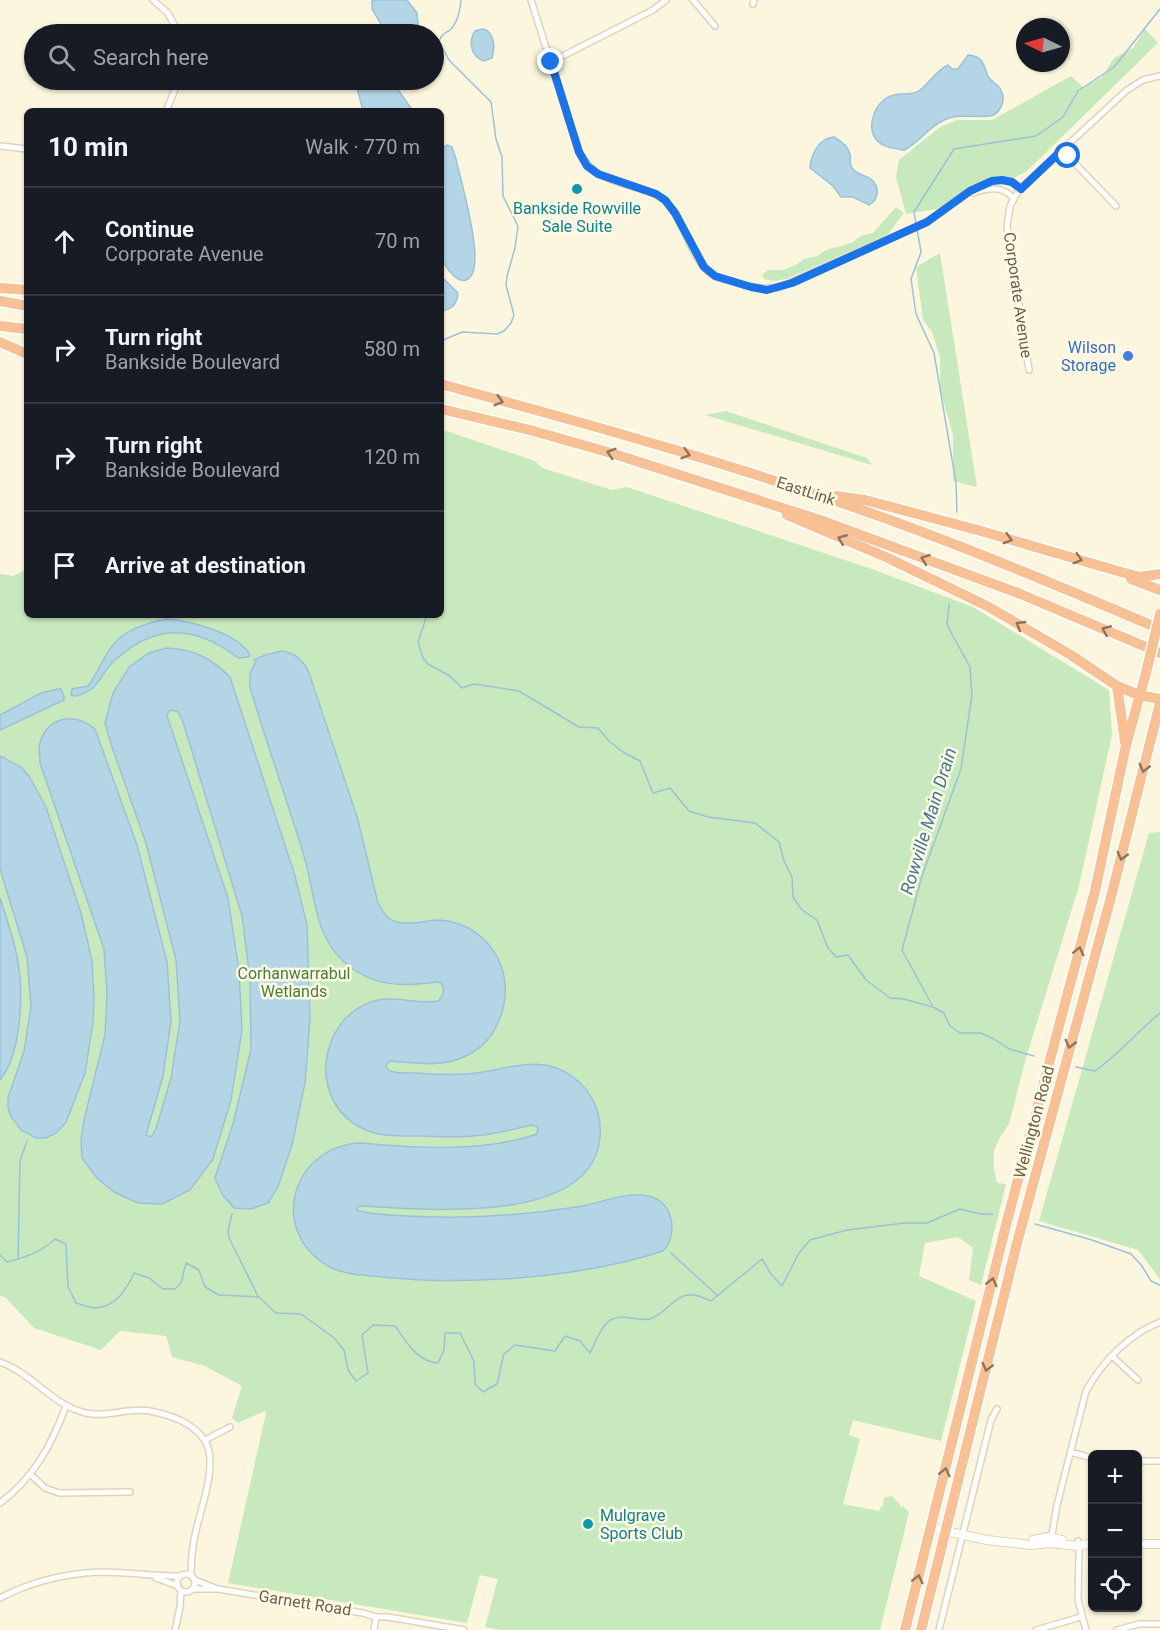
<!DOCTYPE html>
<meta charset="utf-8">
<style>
:root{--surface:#171b24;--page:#242831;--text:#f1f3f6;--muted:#9ea1a6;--line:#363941}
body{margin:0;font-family:Roboto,sans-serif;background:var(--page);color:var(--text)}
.controls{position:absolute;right:18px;bottom:18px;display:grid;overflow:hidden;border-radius:9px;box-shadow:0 2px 4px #0004}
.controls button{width:54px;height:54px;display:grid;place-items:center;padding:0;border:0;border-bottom:2px solid var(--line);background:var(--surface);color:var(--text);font:30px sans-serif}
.compass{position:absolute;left:1016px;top:18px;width:54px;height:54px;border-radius:50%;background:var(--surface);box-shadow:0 2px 4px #0004;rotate:275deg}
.stop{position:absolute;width:18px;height:18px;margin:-14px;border:4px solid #1a73e8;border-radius:50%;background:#fff}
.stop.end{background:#1a73e8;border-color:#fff;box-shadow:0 2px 6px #0008}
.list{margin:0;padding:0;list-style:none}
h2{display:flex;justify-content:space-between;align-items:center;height:78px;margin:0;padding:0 24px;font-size:26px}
h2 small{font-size:20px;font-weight:400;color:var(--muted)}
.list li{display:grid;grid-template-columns:39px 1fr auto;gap:18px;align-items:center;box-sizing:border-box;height:108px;padding:0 24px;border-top:2px solid var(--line)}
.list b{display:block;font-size:22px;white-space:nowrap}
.list p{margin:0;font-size:20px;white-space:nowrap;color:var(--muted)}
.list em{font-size:20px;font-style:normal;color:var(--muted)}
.icon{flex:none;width:33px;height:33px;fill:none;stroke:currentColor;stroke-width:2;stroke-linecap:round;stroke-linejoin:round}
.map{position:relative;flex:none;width:1160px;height:1630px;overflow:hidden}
.search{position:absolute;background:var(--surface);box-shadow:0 2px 4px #0004;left:24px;top:24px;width:420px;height:66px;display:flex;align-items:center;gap:15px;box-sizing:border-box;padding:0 21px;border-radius:33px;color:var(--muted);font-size:22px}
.panel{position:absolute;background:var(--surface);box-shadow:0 2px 4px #0004;left:24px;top:108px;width:420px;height:510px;border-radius:9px}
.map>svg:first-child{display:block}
.green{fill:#c8e9be}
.water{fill:#b4d5e5;stroke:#9ac2d7;stroke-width:1.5}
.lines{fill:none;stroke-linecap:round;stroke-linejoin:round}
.stream{stroke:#9ac2d7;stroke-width:1.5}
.street-casing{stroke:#e0d3bc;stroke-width:8}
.secondary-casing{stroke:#e2d3b6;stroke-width:10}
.highway-casing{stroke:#fff;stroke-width:13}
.street{stroke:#fff;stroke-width:5}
.secondary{stroke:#fff;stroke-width:8}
.highway{stroke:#f7c195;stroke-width:10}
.highway-bridge-casing{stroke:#fff;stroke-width:13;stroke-linecap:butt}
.highway-bridge{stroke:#f7c195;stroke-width:10}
.oneway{stroke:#8d7357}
.route{stroke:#1a73e8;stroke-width:8}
.culture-dot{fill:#0f9aa8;stroke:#fffae5;stroke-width:2}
.shop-dot{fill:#3f7fe0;stroke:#fffae5;stroke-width:2}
.labels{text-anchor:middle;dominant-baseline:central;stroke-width:5;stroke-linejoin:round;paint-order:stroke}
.culture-label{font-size:16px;fill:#0d838f;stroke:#fffae5}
.street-label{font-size:16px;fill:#725f47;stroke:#fffae5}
.shop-label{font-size:16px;fill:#366cbe;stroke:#fffae5;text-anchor:end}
.park-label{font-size:16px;fill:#487e41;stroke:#fffae5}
.water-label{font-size:18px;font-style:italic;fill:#467994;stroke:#fffae5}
</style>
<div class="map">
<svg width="1160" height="1630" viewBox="0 0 1160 1630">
<rect width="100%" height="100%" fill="#fcf6df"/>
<path class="green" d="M 1145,29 L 1158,43 L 1026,172 L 1013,178 L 993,177 L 984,180 L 937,209 L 906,214 L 896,177 L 899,160 L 940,127 L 957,120 L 992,120 L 1071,76 L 1083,87 L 1102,77 L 1114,58 L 1133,48 Z
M 896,207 L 904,213 L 888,234 L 872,242 L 786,279 L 774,281 L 764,279 L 762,275 L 768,270 L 783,270 L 796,265 L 804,259 L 817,256 L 826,250 L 851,243 L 861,236 L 873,233 Z
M 940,253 L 977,487 L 953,481 L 953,435 L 940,390 L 940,357 L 932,332 L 923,320 L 916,267 Z
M 726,411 L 867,458 L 872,465 L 705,415 Z
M 441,429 L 535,461 L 542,468 L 612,490 L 627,487 L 872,569 L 973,607 L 1109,690 L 1112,735 L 1079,886 L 1026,1058 L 1009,1124 L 999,1139 L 994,1151 L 994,1168 L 997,1183 L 1006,1184 L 981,1285 L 969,1280 L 973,1248 L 958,1237 L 925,1243 L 919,1276 L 976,1301 L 941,1441 L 853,1420 L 849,1435 L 860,1439 L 843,1504 L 879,1511 L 881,1507 L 883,1506 L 884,1498 L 892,1496 L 900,1504 L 900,1506 L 904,1507 L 909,1513 L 880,1630 L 501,1630 L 485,1627 L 498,1579 L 480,1575 L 467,1623 L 228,1583 L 266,1413 L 265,1411 L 238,1423 L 232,1418 L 242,1386 L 205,1366 L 172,1357 L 166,1336 L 120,1331 L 101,1350 L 34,1328 L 5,1297 L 0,1296 L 0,574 L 13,576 L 27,569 L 27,615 L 441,615 Z
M 1160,832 L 1160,1279 L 1138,1250 L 1039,1221 L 1149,833 Z"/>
<path class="water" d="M 372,0 L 407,0 L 417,13 L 419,34 L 387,34 L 372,9 Z
M 483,29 C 495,32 495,48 492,58 L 484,61 C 471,57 468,42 475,31 Z
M 968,55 C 984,56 983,65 988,76 C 991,82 998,84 1001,90 C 1006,99 1001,114 990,116 C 975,118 959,113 944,120 C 927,128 919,143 904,150 C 896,149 887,148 881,144 C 865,133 872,109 885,99 C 897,90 910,98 920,90 C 930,82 937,70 948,65 L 952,69 L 958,69 Z
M 355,80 L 391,80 L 413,111 L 363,111 Z
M 834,137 C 841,141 848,146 850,154 C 851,159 849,164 852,168 C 857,176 867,174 873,181 C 880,189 878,200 869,205 L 853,197 L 841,197 L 833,186 L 810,168 C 811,154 819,138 834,137 Z
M 447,145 L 452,147 L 456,159 C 461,182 484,259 471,276 C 461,290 445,267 442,258 C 439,251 441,239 441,231 C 441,205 441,179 442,153 L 444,147 Z
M 441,276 L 458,293 C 457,305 452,309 441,311 Z
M 167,619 C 191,621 238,633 250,655 L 248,657 L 238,658 C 202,630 163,622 125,652 C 120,656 115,659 111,664 C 97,680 98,691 75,696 L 71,695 L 72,689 L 88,686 C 97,674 102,661 110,649 C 122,630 146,623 167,619 Z
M 166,648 C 193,649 211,658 230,677 L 295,876 L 307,925 L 310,1019 L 305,1083 L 292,1145 L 278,1187 L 268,1203 L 251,1209 L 234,1208 L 222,1194 L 215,1178 L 233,1124 L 251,1049 L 250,979 L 242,916 L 183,722 L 178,712 L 173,710 L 169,711 L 167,716 L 228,898 L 239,971 L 242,1030 L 231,1100 L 213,1159 L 190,1190 L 162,1204 L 138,1203 L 114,1192 L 97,1178 L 82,1158 L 81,1141 L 84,1120 L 105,1035 L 107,993 L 104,949 L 40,763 C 40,756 38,749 40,743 C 48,715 75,713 95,729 L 137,845 L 167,962 L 171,1021 L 163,1076 L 146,1135 L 151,1137 L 156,1129 L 171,1078 L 180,1021 L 176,960 L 146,843 L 112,747 L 105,723 L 113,693 L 129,667 L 149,653 Z
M 282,651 C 295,653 301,659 308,670 L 358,820 L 378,903 C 383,912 387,920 397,922 C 410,926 425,920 438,920 C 487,922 517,970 501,1015 C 495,1033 483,1048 466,1056 C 441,1068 417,1063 390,1061 L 386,1065 L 387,1069 C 394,1074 405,1073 414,1073 C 434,1074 457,1076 477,1073 C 511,1068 543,1054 573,1077 C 592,1091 602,1113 600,1136 C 594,1227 423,1209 361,1206 L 357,1207 L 357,1210 C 372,1215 391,1215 407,1216 C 463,1219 520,1216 576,1207 C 599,1204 626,1191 648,1196 C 673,1200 679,1234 663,1251 C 580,1278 468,1286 382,1277 C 364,1275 344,1275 328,1266 C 268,1231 291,1147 360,1143 C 417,1148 482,1153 537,1134 L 538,1127 L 532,1125 C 513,1129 493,1135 473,1136 C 455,1138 437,1136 418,1136 C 400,1136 380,1137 364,1129 C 307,1104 317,1018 374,1001 C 395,995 417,1005 438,1001 C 444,996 445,989 441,983 L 437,982 C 401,987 372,987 343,961 C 333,952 326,939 321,927 C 313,904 311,879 304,856 C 287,799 266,743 250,687 L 250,673 L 256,662 L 254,660 L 265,655 Z
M 57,689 L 61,689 L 64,696 L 64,700 L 0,730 L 0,715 L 41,693 Z
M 0,756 L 21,767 L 29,776 L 46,807 L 81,913 L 92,961 L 94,998 L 93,1022 L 85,1073 L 66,1122 L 56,1133 L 46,1138 L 36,1138 L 21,1130 L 10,1115 L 8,1107 L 8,1098 L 24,1051 L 31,1006 L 27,957 L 0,869 Z
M 0,898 C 6,916 12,934 16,952 C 24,986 23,1052 0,1080 Z"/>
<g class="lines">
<path class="stream" d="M 916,224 L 914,212 L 954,149 L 1036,136 L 1063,117 L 1078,91 L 1114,67 L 1160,9
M 917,229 L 921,252 L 911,279 L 916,314 L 934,353 L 956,483 L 957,512
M 441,341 L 462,332 L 497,334 L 504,331 L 511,323 L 514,315 L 506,285 L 507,276 L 515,248 L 518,226 L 503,196 L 502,157 L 496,139 L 491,102 L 449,60 L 439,41 C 442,34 444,34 450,30 C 458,23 460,10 461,0
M 427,615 L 418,642 L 423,658 L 428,664 L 450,676 L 462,688 L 474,684 L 519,691 L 579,727 L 598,728 L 609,741 L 623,752 L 640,761 L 653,793 L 670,788 L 689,811 L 708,817 L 755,823 L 779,842 L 784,861 L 792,877 L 793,897 L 802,910 L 817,920 L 828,948 L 836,957 L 848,955 L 866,980 L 890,998 L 904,999 L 933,1007 L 944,1013 L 950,1026 L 960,1033 L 981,1033 L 994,1039 L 1009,1049 L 1034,1056
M 932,1005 L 902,950 L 922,876 L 961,769 L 972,695 L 970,667 L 947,625 L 949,604
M 1076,1067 L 1095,1071 C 1119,1054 1137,1032 1160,1013
M 232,1214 L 228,1231 L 229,1238 L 258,1296
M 1035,1224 L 1092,1240 L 1131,1254 L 1142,1266 L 1151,1281 L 1160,1285
M 671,1253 L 717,1295
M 0,1255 L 7,1262 C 26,1257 40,1253 55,1239 L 66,1244 L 68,1287 L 76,1303 C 81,1304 89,1308 95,1308 C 116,1307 126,1290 134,1273 L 149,1278 L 163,1289 L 175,1289 L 181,1283 L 186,1263 L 199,1270 L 205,1287 L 219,1295 L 259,1297 L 276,1313 L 301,1314 L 333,1337 L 344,1350 L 348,1370 L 356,1381 L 368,1373 L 362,1335 L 373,1325 L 395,1326 C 407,1342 416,1361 438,1363 L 444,1350 L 445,1333 L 460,1333 L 474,1361 L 475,1384 L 483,1392 L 497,1384 L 504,1354 L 515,1345 L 555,1351 L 565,1336 L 580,1341 L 590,1353 C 595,1344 600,1327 609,1321 C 622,1312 636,1322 650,1319 C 666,1314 675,1293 693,1295 C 699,1295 706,1299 711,1301 L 762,1259 L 771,1274 L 782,1286 L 799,1253 L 810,1240 L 847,1230 L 905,1223 L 927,1223 L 960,1209 L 981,1214 L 993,1214
M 18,1259 L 20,1161 L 27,1141"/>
<defs>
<path id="street" d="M 153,0 L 168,13 L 179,34
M 531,0 L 579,152 C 596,180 615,181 645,190 C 652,193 659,195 665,201 C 686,220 690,264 716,277 C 722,279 729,280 734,282 C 750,287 763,290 780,287 L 927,222 L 970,191 L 992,181 L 1002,180 L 1012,182 L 1021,189
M 693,0 L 715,26
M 753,4 L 754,0
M 551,62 L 653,10 L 666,0
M 166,111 L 179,80
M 0,146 L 27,149
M 1062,150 L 1116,206
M 973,193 C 987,188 1003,185 1013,198
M 1029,370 L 1007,226 L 1010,206 L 1019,190 L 1127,90 L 1143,80 L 1160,76
M 1113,1357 L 1138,1380
M 0,1362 C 32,1373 53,1406 86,1413 C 107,1418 129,1407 150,1411 C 170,1415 193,1422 205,1441 C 219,1463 200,1510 195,1535 C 192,1549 191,1562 191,1576
M 205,1440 L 230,1427
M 1070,1452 L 1092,1458
M 1138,1461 L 1160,1461
M 30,1474 L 45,1488 L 59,1493 L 130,1492
M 0,1503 C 34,1478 52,1444 66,1406
M 1051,1540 L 1057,1505 L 1086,1391 C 1102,1362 1129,1334 1160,1322
M 1078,1541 L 1079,1551 L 1078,1600 L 1086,1630
M177 1583a9 9 0 1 1 18 0a9 9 0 1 1-18 0Z
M 156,1578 L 178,1586
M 195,1580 L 215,1588
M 193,1589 L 218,1589 L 363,1613 L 376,1617 L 388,1617 L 464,1630
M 0,1598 C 30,1582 64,1574 98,1572 C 125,1572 153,1576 181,1576
M 175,1630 L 180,1607 L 181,1590
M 374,1630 L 376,1617
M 939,1630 L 991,1420 L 997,1409
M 1036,1630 L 1081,1617
M 1117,1630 L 1139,1624 L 1160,1624"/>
<path id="secondary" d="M 931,1528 L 987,1540 L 1031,1545 L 1050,1543 L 1079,1546 L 1092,1543
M 1033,1540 L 1049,1537 L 1062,1540
M 1138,1544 L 1160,1544"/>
<path id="highway" d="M 0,288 L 27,290
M 0,301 L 27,306
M 0,326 L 27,329
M 0,342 L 27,354
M 441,384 C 565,418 690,452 812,493 C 931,532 1045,580 1160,629
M 441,409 L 530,430 L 611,453 L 820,520 L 1018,593 L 1160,653
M 836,496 L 865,500 L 981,531 L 1121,572 L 1140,577 L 1160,574
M 787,515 L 888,558 L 987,606 L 1071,655 L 1117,686 L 1139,695 L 1160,699
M 1131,579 L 1160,590
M 1117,686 L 1125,742
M 905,1630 L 1007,1221 L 1095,891 L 1126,745 L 1146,673
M 921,1630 L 1017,1243 L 1111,897 L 1160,703"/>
</defs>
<use href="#street" class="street-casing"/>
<use href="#secondary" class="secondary-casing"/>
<use href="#highway" class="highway-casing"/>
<use href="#street" class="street"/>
<use href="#secondary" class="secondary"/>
<use href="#highway" class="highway"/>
<defs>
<path id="highway-bridge" d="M 1146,673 L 1160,614"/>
</defs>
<use href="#highway-bridge" class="highway-bridge-casing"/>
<use href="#highway-bridge" class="highway-bridge"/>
</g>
<defs><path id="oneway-chevron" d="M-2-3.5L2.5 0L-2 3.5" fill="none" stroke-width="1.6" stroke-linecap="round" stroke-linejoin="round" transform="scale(1.5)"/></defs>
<g class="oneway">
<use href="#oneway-chevron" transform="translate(499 401) rotate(16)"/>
<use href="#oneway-chevron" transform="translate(611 453) rotate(-163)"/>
<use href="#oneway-chevron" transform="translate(686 454) rotate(17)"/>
<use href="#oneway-chevron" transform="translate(842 539) rotate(-158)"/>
<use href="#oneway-chevron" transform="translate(1008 539) rotate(16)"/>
<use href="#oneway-chevron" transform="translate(925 559) rotate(-160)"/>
<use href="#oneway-chevron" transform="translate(1078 559) rotate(17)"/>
<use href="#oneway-chevron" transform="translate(1020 625) rotate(-149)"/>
<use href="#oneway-chevron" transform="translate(1106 630) rotate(-157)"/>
<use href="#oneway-chevron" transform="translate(1144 768) rotate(104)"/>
<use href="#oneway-chevron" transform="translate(1122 856) rotate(105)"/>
<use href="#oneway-chevron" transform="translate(1079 951) rotate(-76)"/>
<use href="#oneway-chevron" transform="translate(1070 1044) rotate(105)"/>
<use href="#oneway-chevron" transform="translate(992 1282) rotate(-76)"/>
<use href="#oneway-chevron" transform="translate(987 1367) rotate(104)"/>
<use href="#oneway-chevron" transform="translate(945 1472) rotate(-76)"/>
<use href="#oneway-chevron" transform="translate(918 1579) rotate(-76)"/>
</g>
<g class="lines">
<path class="route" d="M 551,62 L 579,152 L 587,166 L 598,174 L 656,194 L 665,200 L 675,213 L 704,267 L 715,276 L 751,287 L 767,290 L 792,283 L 927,222 L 970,191 L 992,181 L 1002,180 L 1012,182 L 1021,189 L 1062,150 L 1068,156"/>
</g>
<g class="culture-dot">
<circle cx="577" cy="189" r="6"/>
<circle cx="588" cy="1524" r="6"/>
</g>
<circle class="shop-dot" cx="1128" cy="356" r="6"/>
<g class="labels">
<g class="culture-label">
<text x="577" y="208">Bankside Rowville<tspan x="577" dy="18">Sale Suite</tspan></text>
<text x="600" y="1515" text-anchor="start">Mulgrave<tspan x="600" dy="18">Sports Club</tspan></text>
</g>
<g class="street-label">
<text transform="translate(1018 295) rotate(82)">Corporate Avenue</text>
<text transform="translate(806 491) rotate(18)">EastLink</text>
<text transform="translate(1034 1122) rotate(-75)">Wellington Road</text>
<text transform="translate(305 1603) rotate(9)">Garnett Road</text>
</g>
<g class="shop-label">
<text x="1116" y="347">Wilson<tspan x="1116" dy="18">Storage</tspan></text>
</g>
<g class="park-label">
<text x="294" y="973">Corhanwarrabul<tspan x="294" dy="18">Wetlands</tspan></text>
</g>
<g class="water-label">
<text transform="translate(928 821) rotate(-73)">Rowville Main Drain</text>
</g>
</g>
</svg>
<div class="controls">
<button>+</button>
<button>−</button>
<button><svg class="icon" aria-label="locate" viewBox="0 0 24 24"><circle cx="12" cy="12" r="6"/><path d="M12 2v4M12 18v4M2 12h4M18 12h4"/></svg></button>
</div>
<svg class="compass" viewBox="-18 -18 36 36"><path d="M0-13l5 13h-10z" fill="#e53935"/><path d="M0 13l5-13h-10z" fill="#9ea1a6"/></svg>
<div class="stop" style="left:1068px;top:156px"></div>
<div class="stop end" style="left:551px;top:62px"></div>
<div class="search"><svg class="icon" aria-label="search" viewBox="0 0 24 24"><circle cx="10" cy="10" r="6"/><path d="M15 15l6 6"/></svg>Search here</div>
<section class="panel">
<h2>10 min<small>Walk · 770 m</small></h2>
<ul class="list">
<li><svg class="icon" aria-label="ahead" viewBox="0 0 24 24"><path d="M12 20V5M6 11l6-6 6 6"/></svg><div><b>Continue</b><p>Corporate Avenue</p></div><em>70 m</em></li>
<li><svg class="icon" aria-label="right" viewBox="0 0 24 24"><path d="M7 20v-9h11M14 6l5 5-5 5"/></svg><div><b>Turn right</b><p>Bankside Boulevard</p></div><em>580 m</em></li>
<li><svg class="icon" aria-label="right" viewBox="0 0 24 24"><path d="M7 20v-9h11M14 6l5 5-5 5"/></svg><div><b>Turn right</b><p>Bankside Boulevard</p></div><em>120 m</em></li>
<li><svg class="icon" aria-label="arrive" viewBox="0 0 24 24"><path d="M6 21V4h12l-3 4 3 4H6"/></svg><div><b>Arrive at destination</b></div></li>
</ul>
</section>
</div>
